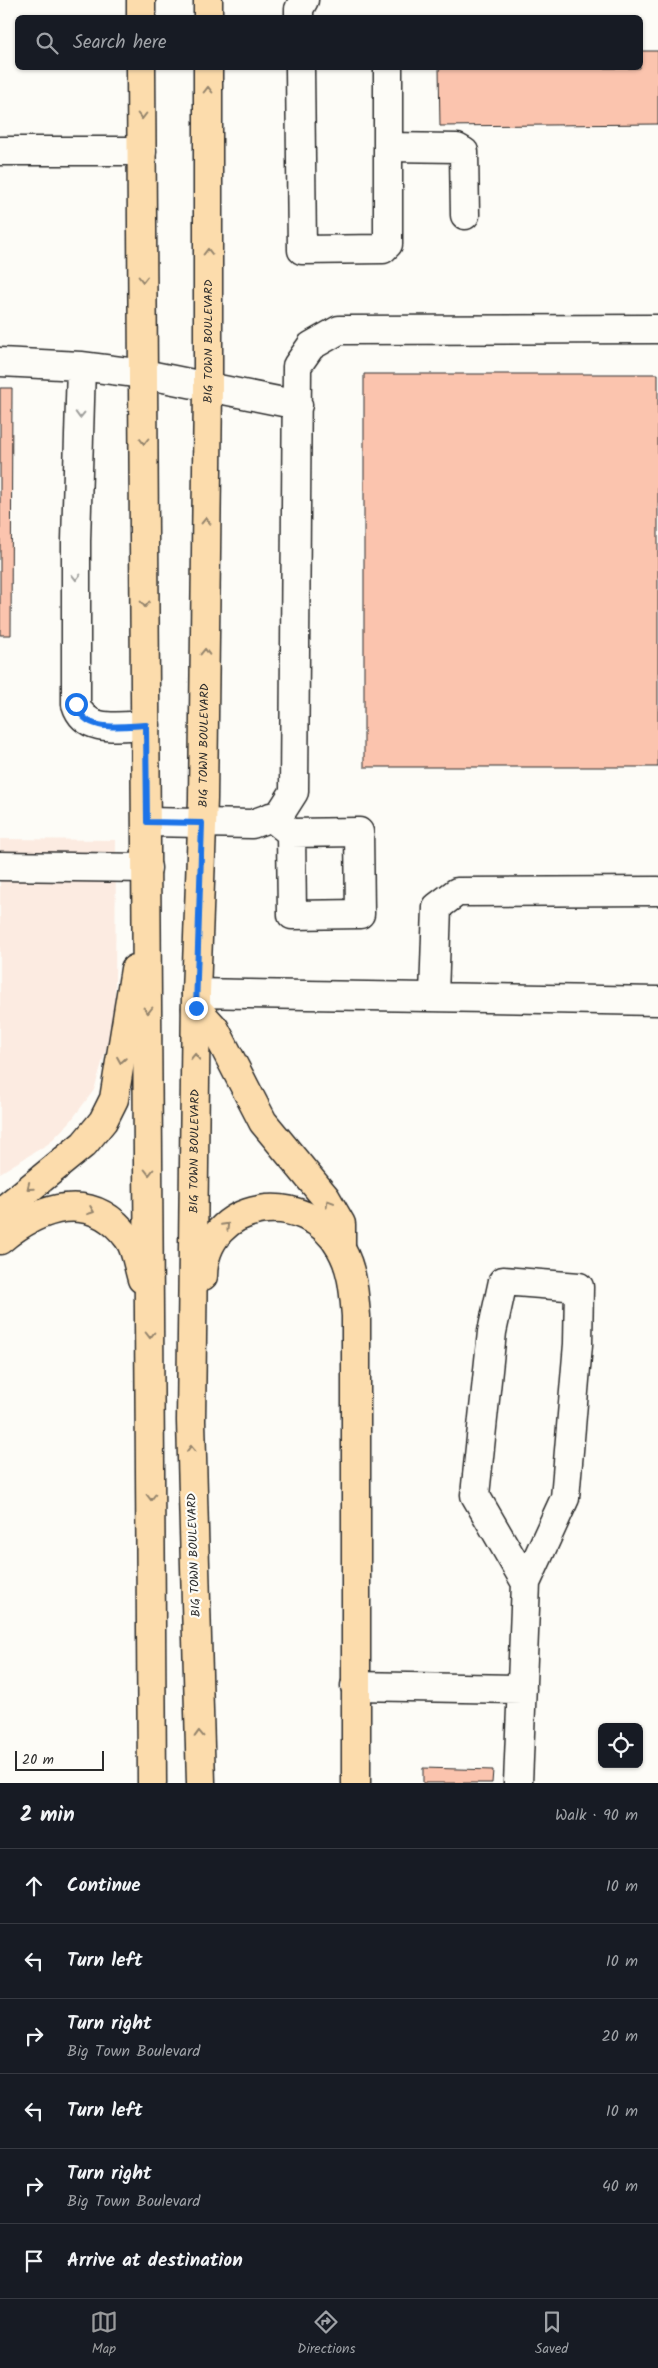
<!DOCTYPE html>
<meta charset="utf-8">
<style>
:root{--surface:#171b24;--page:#242831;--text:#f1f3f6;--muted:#9ea1a6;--line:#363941;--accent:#98999b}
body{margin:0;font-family:Kalam,sans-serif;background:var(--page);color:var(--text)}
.controls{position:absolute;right:15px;bottom:15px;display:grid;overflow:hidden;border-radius:8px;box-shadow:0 1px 4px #0004}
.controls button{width:45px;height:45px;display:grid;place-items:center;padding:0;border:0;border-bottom:1px solid var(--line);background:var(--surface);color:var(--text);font:25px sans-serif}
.scale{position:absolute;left:15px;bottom:12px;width:89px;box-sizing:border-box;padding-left:5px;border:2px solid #2b2b2b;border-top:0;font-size:14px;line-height:18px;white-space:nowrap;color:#2b2b2b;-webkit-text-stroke:4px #fdfcf7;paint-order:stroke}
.stop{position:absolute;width:15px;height:15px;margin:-11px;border:4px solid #1a73e8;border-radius:50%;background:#fff}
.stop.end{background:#1a73e8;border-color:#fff;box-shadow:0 1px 5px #0008}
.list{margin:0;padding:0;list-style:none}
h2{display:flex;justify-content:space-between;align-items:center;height:65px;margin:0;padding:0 20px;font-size:21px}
h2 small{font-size:16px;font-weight:400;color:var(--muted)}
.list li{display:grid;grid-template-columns:32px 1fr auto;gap:15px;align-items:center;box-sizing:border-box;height:75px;padding:0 20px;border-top:1px solid var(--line)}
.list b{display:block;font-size:19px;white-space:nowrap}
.list p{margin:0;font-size:16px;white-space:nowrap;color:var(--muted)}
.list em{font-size:16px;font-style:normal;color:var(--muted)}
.icon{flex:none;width:28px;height:28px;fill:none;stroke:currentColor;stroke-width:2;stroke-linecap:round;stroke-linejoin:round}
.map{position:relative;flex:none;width:658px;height:1783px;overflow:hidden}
.search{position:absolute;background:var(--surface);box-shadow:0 1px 4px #0004;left:15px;right:15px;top:15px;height:55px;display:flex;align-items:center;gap:12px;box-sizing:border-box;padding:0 18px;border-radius:8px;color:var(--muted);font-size:19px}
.sheet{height:515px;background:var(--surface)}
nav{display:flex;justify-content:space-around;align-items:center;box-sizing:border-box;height:70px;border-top:1px solid var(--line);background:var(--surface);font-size:14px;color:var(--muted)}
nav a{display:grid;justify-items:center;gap:2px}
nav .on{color:var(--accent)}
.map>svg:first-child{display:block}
.built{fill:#fcebe1}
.building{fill:#fbc4ae;stroke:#2b2b2b}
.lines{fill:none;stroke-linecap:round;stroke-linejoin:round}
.minor-casing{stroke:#2b2b2b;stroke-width:31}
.major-casing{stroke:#2b2b2b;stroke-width:31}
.minor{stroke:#fdfcf7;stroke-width:28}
.major{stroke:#fcdcac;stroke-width:28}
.oneway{stroke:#94846c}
.oneway2{stroke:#9e9e9b}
.route{stroke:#1a73e8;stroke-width:6}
.labels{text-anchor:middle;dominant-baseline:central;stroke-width:4.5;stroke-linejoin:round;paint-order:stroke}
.street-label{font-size:12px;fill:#2b2b2b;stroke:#fdfcf7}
</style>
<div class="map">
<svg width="658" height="1783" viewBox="0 0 658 1783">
<rect width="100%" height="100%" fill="#fdfcf7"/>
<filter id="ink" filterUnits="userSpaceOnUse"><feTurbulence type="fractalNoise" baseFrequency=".02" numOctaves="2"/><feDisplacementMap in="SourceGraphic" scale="10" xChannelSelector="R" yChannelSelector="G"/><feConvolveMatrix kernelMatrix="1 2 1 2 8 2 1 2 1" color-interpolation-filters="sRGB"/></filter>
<g filter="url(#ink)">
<path class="built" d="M 0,839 L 116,840 L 115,995 L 111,1032 L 94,1090 L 70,1122 L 48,1144 L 0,1173 Z"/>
<path class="building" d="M 640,51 L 658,51 L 658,124 L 440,126 L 439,68 L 640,68 Z
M 364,374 L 658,374 L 658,767 L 364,767 Z
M 0,388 L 12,388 L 11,635 L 0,635 Z
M 423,1768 L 493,1770 L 492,1783 L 423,1783 Z"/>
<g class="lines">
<defs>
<path id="minor" d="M 299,18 L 299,9 L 304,0
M 300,68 L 302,250 L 383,249 L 388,244 L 388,68
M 388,147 L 457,148 L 464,152 L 465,215
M 0,151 L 142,151
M 0,362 L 81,366 L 144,374 L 298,405
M 81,366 L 76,541 L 76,704 C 85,734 121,726 146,725
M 271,817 L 291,833 L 292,915 L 360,914 L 359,832 L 291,833
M 147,822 L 252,824 L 280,814 L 294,792 L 297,366 L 311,346 L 339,330 L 658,329
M 0,866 L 147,868
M 196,993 L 658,1001
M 434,995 L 437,907 L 457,892 L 658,891
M 355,1686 L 522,1689
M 518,1783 L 526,1583 L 565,1498 L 578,1344 L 579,1287 L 503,1281 L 492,1332 L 475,1495 L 526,1583"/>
<g id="major">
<path d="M 141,0 L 141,18"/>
<path d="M 208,18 L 208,0"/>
<path d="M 141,68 L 152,1783"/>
<path d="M 196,1008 L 215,1029 L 263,1122 L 326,1198 L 341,1224 L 341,1247"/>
<path d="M 0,1217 L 8,1206 L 84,1144 L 103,1121 L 114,1099 L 135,969"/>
<path d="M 0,1240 C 40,1206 92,1189 128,1238 C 136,1248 138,1267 142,1279"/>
<path d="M 203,1276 C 204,1200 306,1185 341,1249 C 353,1270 354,1293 356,1316 L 356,1783"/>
<path id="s1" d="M 201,1783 L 191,1421 L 196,993 L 203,799 L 208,388 L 208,68"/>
</g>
</defs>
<use href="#minor" class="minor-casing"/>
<use href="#major" class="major-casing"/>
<use href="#minor" class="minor"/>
<use href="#major" class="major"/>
</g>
<defs><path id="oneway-chevron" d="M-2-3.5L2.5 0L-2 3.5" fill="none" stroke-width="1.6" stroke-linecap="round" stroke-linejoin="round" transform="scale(1.25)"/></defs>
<g class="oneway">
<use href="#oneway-chevron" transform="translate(208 90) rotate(-90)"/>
<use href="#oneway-chevron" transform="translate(142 116) rotate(90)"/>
<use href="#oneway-chevron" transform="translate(208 252) rotate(-90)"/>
<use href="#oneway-chevron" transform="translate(143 279) rotate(90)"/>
<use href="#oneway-chevron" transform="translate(144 441) rotate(90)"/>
<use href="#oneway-chevron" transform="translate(206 521) rotate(-89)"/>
<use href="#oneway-chevron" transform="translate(145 604) rotate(90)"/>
<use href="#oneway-chevron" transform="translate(205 652) rotate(-89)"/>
<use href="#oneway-chevron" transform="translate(148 1010) rotate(90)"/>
<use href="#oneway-chevron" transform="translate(195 1057) rotate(-89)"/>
<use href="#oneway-chevron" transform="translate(121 1060) rotate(99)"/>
<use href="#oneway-chevron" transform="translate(149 1172) rotate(90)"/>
<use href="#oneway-chevron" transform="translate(30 1187) rotate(141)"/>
<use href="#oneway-chevron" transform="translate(329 1203) rotate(-121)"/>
<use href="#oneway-chevron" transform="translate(91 1211) rotate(21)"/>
<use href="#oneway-chevron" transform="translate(226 1226) rotate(-46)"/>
<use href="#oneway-chevron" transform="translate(150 1335) rotate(90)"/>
<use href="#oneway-chevron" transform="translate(191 1449) rotate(-92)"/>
<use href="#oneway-chevron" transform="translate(151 1497) rotate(90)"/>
<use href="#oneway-chevron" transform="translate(199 1734) rotate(-92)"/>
</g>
<g class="oneway2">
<use href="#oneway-chevron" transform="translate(80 415) rotate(92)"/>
<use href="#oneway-chevron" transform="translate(76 577) rotate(90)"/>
</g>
</g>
<g class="lines" filter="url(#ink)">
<path class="route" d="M 76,704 C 85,734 121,726 146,725 L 147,822 L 202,823 L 196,1008"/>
</g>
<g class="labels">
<g class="street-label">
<text stroke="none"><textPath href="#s1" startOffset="1442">BIG TOWN BOULEVARD</textPath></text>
<text stroke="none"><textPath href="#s1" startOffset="1038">BIG TOWN BOULEVARD</textPath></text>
<text stroke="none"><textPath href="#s1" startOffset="632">BIG TOWN BOULEVARD</textPath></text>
<text transform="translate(194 1555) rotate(-92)">BIG TOWN BOULEVARD</text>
</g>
</g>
</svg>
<div class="controls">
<button><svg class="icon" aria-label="locate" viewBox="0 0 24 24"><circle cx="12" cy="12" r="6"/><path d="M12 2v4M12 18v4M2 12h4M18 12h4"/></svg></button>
</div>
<div class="scale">20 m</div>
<div class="stop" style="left:76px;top:704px"></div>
<div class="stop end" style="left:196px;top:1008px"></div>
<div class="search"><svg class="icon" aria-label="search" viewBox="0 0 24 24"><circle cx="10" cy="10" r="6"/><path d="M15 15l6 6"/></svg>Search here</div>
</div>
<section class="sheet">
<h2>2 min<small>Walk · 90 m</small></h2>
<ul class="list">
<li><svg class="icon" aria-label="ahead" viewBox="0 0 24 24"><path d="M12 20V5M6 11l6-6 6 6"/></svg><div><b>Continue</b></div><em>10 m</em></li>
<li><svg class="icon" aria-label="left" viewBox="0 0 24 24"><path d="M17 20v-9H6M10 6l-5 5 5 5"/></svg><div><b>Turn left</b></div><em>10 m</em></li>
<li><svg class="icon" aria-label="right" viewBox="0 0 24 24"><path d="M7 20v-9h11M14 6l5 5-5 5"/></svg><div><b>Turn right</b><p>Big Town Boulevard</p></div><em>20 m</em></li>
<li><svg class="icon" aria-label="left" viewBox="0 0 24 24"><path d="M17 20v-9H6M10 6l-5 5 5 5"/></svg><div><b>Turn left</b></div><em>10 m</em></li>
<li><svg class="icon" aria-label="right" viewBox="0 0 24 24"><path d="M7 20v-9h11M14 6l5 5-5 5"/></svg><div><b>Turn right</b><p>Big Town Boulevard</p></div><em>40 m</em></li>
<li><svg class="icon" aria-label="arrive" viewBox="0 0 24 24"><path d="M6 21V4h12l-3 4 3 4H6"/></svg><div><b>Arrive at destination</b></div></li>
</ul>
</section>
<nav>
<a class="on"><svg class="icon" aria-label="map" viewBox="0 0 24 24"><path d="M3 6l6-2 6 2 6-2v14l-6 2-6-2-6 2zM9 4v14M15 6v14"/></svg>Map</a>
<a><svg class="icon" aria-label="directions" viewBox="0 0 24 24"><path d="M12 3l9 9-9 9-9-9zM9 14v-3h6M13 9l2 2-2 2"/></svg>Directions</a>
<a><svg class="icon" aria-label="saved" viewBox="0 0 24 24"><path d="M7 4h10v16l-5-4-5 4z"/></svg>Saved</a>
</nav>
